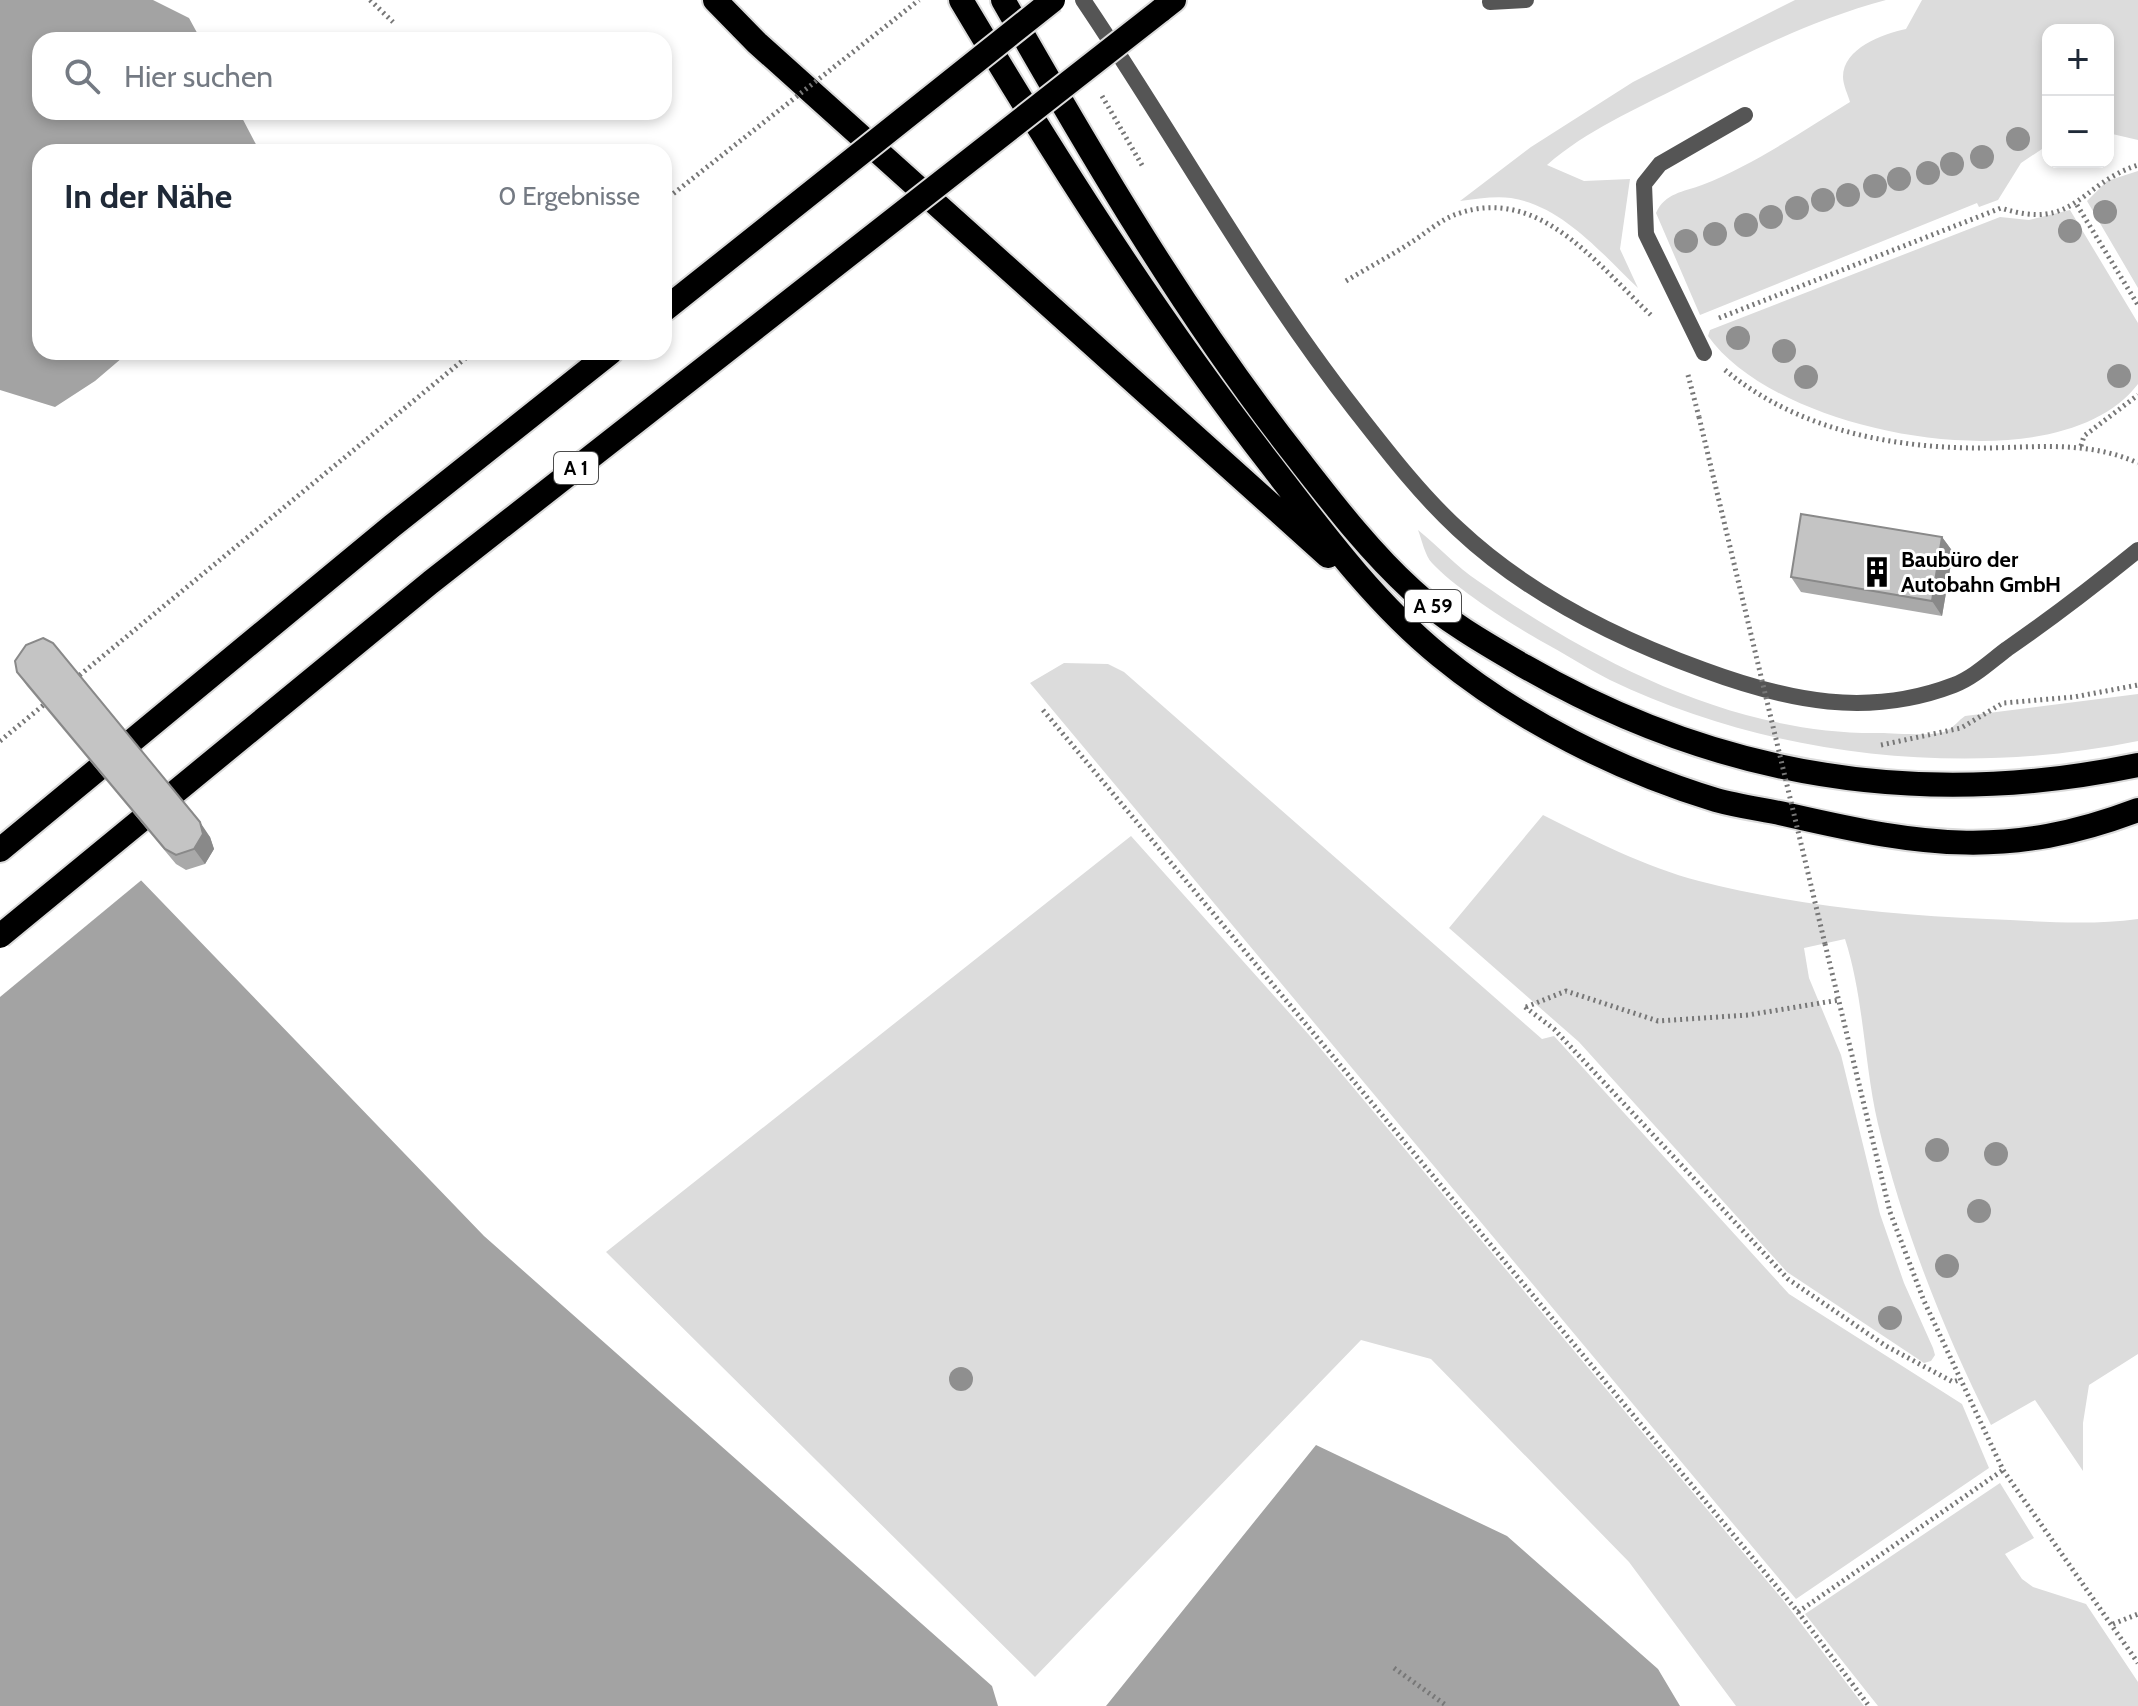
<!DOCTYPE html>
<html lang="de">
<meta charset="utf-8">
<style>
:root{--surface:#fff;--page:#f6f6f7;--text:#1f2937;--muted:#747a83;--line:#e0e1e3}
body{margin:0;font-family:Cabin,sans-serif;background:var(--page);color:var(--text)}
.controls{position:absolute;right:24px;top:24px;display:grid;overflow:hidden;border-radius:16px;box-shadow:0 4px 12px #0003}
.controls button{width:72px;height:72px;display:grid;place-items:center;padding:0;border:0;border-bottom:2px solid var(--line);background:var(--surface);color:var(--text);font:40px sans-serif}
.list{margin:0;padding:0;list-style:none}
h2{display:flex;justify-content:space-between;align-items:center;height:104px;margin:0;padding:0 32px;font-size:34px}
h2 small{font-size:26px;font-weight:400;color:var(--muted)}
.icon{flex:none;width:44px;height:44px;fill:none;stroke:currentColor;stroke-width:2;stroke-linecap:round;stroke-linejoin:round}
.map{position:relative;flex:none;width:2138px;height:1706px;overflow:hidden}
.search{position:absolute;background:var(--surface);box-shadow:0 4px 12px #0003;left:32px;top:32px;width:640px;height:88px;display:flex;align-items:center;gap:20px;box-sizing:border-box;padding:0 28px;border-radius:24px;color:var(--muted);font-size:30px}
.panel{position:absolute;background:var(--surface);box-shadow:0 4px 12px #0003;left:32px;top:144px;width:640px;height:216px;border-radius:24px}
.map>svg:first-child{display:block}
.green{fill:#dcdcdc}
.water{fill:#a3a3a3}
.pier{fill:#fff}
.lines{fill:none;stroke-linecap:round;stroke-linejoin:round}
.highway-casing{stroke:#dbdbdb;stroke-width:28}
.path{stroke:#777;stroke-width:5;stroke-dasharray:2 4;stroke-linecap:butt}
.lane{stroke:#555;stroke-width:16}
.highway{stroke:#000;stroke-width:24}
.highway-bridge-casing{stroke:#dbdbdb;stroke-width:28;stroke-linecap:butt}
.path-bridge{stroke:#777;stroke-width:5;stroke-dasharray:2 4;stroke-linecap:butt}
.highway-bridge{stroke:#000;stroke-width:24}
.tree{fill:#8f8f8f}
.wall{fill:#a9a9a9}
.shaded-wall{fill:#898989}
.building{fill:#c4c4c4;stroke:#898989;stroke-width:2}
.labels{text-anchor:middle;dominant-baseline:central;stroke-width:6;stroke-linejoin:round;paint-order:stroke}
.shield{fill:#fff;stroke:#4c4c4c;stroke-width:2}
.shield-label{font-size:20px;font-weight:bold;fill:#000}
.poi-label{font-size:22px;font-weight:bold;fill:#000;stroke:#fff;text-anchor:start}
</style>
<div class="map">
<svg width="2138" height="1706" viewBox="0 0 2138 1706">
<rect width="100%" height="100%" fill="#fff"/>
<path class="green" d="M 1795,0 L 1886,0 C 1812,20 1751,51 1683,85 C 1636,109 1587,130 1547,165 L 1584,181 L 1630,179 L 1620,249 L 1638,288 C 1602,254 1563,206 1511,198 C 1494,196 1477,199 1460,201 L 1531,147 L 1633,82 Z
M 1922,0 L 2138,0 L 2138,140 L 2108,133 L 2108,30 L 2048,30 L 2048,145 L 2021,163 L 1998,200 L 1979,207 L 1977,203 L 1700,315 L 1656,213 C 1665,193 1683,192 1702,185 C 1755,164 1801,132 1850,102 C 1848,95 1843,85 1843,77 C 1843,48 1883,34 1906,29 Z
M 2138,171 L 2138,288 L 2087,201 L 2107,181 Z
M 2070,210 L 2138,323 L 2138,384 C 2059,488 1778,436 1708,336 L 1710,330 L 2000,217 L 2029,220 Z
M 1418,530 C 1438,546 1457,567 1478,581 C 1594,662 1735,735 1880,733 C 1895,733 1935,737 1946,731 C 1953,728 1959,720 1965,716 L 2138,694 L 2138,741 C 1962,777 1773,758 1610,680 C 1586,668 1564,653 1541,641 C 1511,624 1455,588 1432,563 C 1425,556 1422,540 1418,530 Z
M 1064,663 L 1108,664 L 1124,672 L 1542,1039 L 1554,1036 L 1789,1294 L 1962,1404 L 1989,1468 L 1796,1599 L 1030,683 Z
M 1543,815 C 1593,840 1645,867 1699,881 C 1793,905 1890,915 1987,919 C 2036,921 2088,926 2138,919 L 2138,1354 L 2089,1385 L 2083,1423 L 2083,1471 L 2035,1400 L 1991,1425 C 1943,1329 1903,1229 1878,1124 C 1864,1064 1864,998 1845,939 L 1804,948 L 1809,978 L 1841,1055 L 1880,1214 L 1904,1283 L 1933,1348 L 1935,1355 L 1931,1361 L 1924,1363 L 1787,1272 L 1579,1042 L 1449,928 Z
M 1131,836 L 1310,1036 L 1783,1600 L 1864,1706 L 1736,1706 L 1629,1562 L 1431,1359 L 1361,1340 L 1035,1677 L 606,1252 Z
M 2000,1483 L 2034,1538 L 2005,1554 L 2022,1579 L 2033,1587 L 2086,1604 L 2138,1682 L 2138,1706 L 1878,1706 L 1805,1614 Z"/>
<path class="water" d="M 0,0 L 153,0 L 189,18 L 201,40 L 40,40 L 40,112 L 239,112 L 260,152 L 40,152 L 40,352 L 129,352 L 95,381 L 55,407 L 0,390 Z
M 0,734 L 484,1236 L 992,1686 L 998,1706 L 0,1706 Z
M 1316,1445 L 1507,1536 L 1658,1669 L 1680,1706 L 1106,1706 Z"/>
<path class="pier" d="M 0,730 L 144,878 L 0,997 Z"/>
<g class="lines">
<defs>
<path id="highway" d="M 715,0 L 757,43 L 1328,556
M 961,0 C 1057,161 1159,321 1274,469 C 1324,534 1375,603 1440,656 C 1518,720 1620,771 1716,800 C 1741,807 1768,810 1793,816 C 1924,846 2009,859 2138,810
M 1003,0 C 1093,158 1186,317 1299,460 C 1334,505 1370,552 1412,590 C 1444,620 1486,644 1524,666 C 1716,777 1919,811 2138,765
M 1160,11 L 1174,0
M 0,850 L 392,526 L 611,352"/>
</defs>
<use href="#highway" class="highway-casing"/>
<path class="path" d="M 370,0 L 393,22
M 1102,96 L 1143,167
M 2077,205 L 2138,305
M 1346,281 C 1367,268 1389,257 1410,243 C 1425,234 1441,219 1457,214 C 1540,184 1599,267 1652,316
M 1719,318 L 2001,208 C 2075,232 2079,184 2138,165
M 1725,370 C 1799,431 1895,449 1988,448 C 2040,447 2089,441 2138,463
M 1688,375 L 1699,417
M 2081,446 L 2084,436 L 2138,395
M 75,679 L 473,352
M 1043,710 L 1798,1612 L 1869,1706
M 0,741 L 46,703
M 1881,745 L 1961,728 L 2003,703 L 2074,697 L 2138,685
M 1825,944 L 1890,1212 L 1924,1301 L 2003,1470 L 2138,1663
M 1525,1007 L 1554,1029 L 1788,1279 L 1886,1346 L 1953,1382 L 1959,1380
M 1526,1007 L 1566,991 L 1658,1021 L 1748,1015 L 1839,1000
M 1798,1612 L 2003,1470
M 2113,1624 L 2138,1614
M 1394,1668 L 1447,1706"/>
<path class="lane" d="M 1083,0 C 1175,136 1254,281 1355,410 C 1387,451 1420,494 1458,529 C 1526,593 1618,639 1704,670 C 1788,701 1868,718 1954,685 C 1973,678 1991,661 2007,649 C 2052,618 2095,585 2138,550
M 1490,2 L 1526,0
M 1704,353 L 1646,234 L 1644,184 L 1660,164 L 1745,115"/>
<use href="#highway" class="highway"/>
<defs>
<path id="highway-bridge" d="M 664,310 L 1053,0
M 0,936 L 431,582 L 1160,11"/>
</defs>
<use href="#highway-bridge" class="highway-bridge-casing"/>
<path class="path-bridge" d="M 664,201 L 919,0
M 1699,417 L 1825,944"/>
<use href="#highway-bridge" class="highway-bridge"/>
</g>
<g class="tree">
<circle cx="2018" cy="139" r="12"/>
<circle cx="1982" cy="157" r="12"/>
<circle cx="1952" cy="164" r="12"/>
<circle cx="1928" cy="173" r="12"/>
<circle cx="1899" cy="179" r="12"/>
<circle cx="1875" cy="186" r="12"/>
<circle cx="1848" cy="195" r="12"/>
<circle cx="1823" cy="200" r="12"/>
<circle cx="1797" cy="208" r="12"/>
<circle cx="2105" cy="212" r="12"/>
<circle cx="1771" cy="217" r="12"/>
<circle cx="1746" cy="225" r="12"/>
<circle cx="2070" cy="231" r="12"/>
<circle cx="1715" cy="234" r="12"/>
<circle cx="1686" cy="241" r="12"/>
<circle cx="1738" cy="338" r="12"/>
<circle cx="1784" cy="351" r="12"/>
<circle cx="2119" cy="376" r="12"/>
<circle cx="1806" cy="377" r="12"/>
<circle cx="1937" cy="1150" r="12"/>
<circle cx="1996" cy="1154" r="12"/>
<circle cx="1979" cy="1211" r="12"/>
<circle cx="1947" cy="1266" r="12"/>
<circle cx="1890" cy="1318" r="12"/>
<circle cx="961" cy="1379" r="12"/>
</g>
<path class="wall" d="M 1942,537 L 1953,552 L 1942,616 L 1801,592 L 1791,577 Z
M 17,672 L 210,837 L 214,849 L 205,864 L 186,870 L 176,864 L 27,686 Z"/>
<path class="shaded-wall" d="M 1942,537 L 1953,552 L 1942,616 L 1932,601 Z
M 200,822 L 210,837 L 214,849 L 205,864 L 194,849 Z"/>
<path class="building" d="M 1801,514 L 1942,537 L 1932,601 L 1791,577 Z
M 43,638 L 53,643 L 200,822 L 203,834 L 194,849 L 176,855 L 165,849 L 17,672 L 15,661 L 26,645 Z"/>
<defs>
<symbol id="building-bare" viewBox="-9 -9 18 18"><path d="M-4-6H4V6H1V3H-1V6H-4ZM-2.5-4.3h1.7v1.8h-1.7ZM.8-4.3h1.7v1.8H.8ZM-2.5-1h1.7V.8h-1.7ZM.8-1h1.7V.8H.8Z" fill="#000" stroke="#fff" stroke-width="2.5" paint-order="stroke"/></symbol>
</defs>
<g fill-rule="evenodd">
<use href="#building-bare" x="1855" y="550" width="44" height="44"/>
</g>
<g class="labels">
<g class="shield">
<rect x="554" y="452" width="44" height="32" rx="6"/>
<rect x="1405" y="590" width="56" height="32" rx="6"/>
</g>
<g class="shield-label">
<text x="576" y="468">A 1</text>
<text x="1433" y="606">A 59</text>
</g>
<g class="poi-label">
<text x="1901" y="559">Baubüro der<tspan x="1901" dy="25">Autobahn GmbH</tspan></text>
</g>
</g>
</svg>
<div class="controls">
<button>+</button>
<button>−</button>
</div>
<div class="search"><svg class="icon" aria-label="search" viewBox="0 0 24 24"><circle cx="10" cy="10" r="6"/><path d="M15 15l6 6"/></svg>Hier suchen</div>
<section class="panel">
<h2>In der Nähe<small>0 Ergebnisse</small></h2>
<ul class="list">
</ul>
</section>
</div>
